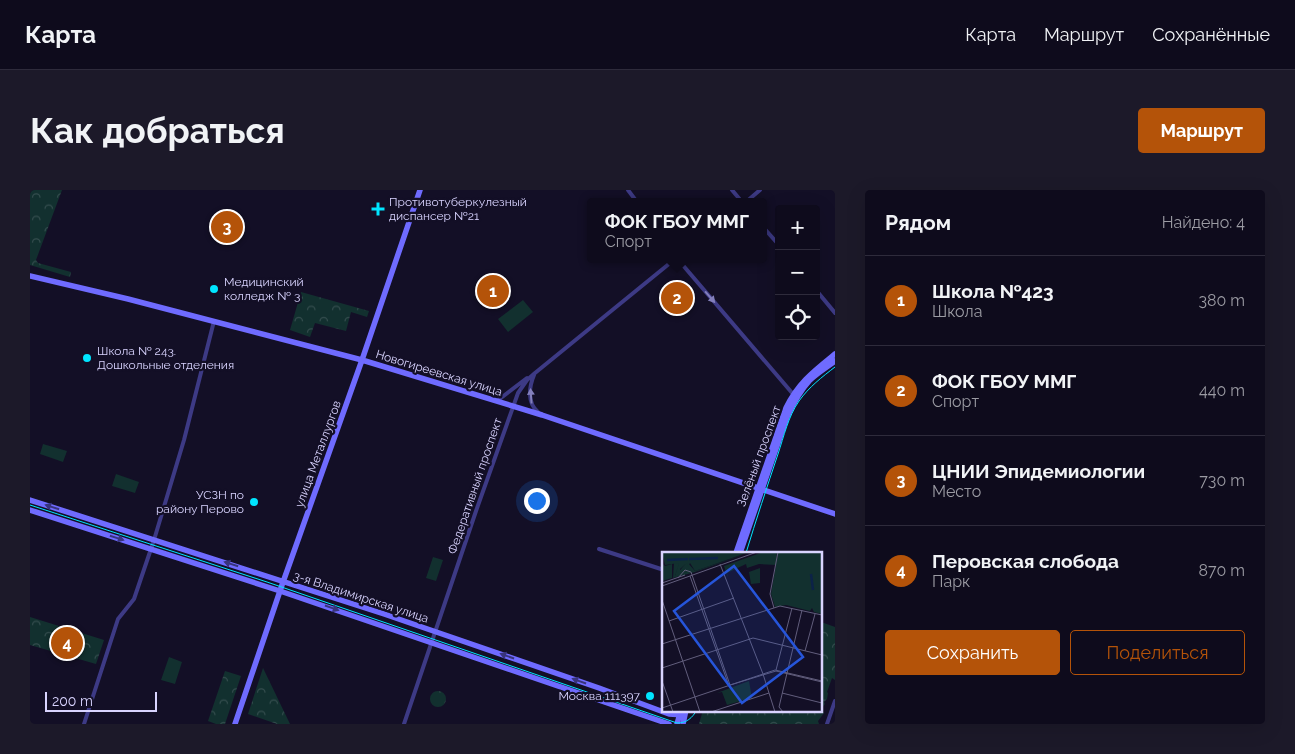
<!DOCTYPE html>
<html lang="ru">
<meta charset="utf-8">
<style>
:root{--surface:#0e0b1c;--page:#1c1929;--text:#f1f3f6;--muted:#9b9ba3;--line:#2e2b3b;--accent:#b45309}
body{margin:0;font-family:Raleway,sans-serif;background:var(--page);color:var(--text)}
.controls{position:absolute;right:15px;top:15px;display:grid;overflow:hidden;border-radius:5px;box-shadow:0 5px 20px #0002}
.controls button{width:45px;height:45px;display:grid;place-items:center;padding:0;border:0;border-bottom:1px solid var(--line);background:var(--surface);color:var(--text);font:25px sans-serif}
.scale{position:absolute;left:15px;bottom:12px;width:112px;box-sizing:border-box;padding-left:5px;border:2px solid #d9d4ff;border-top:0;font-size:14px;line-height:18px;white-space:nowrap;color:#d9d4ff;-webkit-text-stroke:4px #130f26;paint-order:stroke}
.you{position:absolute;left:506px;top:310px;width:18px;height:18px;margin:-12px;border:4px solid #fff;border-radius:50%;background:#1a73e8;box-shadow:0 0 0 8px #1a73e833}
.badge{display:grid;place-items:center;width:32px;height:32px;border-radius:50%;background:var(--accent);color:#fff;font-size:16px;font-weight:700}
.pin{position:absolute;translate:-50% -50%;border:2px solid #fff;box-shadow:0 1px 5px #0006}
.popup{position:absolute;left:557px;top:8px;width:180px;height:65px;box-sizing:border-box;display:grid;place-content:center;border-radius:5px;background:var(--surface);filter:drop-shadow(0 1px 4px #0005);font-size:16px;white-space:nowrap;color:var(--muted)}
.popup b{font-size:19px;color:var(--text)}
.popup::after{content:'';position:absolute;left:50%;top:100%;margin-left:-10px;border:10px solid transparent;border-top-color:var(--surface)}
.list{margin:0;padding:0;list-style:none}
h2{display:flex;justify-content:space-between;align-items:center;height:65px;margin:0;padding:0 20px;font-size:21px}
h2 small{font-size:16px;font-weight:400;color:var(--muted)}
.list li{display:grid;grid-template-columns:32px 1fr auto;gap:15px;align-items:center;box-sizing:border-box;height:90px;padding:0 20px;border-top:1px solid var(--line)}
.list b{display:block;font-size:19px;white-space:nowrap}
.list p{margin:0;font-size:16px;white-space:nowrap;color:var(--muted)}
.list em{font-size:16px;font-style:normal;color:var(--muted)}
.actions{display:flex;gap:10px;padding:15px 20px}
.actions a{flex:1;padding:11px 0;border:1px solid var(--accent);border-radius:5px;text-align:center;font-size:18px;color:var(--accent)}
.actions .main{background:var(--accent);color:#fff}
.icon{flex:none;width:28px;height:28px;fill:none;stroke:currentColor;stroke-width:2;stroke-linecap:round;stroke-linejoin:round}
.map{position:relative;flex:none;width:805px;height:534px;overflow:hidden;border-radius:5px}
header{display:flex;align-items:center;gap:30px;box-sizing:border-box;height:70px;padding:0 25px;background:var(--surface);border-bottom:1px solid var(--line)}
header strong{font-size:24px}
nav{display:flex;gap:28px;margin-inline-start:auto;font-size:18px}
.intro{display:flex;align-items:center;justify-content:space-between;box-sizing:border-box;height:120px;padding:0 30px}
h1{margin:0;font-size:35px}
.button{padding:12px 22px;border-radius:5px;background:var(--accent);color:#fff;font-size:18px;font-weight:700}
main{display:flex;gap:30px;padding:0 30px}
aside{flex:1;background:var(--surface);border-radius:5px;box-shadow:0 5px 20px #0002}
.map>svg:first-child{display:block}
.forest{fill:url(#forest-crowns)}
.pitch{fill:#12302f}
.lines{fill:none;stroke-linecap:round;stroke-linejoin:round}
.street{stroke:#3d3a85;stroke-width:4}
.secondary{stroke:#6f6bff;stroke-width:5.5}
.tram{stroke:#00e5ff;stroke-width:1}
.oneway{fill:#837fbc}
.oneway2{fill:#38347d}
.poi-dot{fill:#00e5ff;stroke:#130f26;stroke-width:2}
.labels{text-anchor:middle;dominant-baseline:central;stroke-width:4.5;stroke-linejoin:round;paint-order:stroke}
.poi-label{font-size:12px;fill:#d9d4ff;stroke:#130f26;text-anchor:start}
.street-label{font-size:12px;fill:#d9d4ff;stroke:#130f26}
.inset-river{fill:none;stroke:#0c2248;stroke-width:2.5}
.inset-road{fill:none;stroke:#625e7d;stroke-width:1}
.view{fill:#2655da;fill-opacity:0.15;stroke:#2655da;stroke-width:2.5}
.inset-edge{fill:none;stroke:#d9d4ff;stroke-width:2.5}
</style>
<header>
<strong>Карта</strong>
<nav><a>Карта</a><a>Маршрут</a><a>Сохранённые</a></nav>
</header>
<div class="intro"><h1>Как добраться</h1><a class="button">Маршрут</a></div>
<main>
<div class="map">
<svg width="805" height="534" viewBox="0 0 805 534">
<defs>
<pattern id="forest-crowns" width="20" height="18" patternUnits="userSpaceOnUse" patternTransform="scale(1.25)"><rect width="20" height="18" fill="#12302f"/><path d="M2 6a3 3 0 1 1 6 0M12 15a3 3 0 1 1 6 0" fill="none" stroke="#344d4e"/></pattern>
</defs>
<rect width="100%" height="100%" fill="#130f26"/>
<path class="forest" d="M 0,0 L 32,0 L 6,70 L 8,73 L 41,82 L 40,87 L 0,75 Z
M 271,102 L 339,121 L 337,127 L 321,122 L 316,141 L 285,133 L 280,147 L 260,140 Z
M 0,427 L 74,450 L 66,474 L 0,455 Z
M 791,432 L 805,437 L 805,490 L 802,488 L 797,502 L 798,503 L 797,509 L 794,512 L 795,514 L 791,519 Z
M 233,478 L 260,534 L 247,534 L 218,524 Z
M 195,481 L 211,486 L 195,534 L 186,534 L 178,531 Z
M400 509a8 8 0 1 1 16 0a8 8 0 1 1-16 0Z
M 673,520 L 791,520 L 794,523 L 788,531 L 789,534 L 669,534 Z"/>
<path class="pitch" d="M 493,110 L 503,122 L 478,142 L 468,129 Z
M 13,254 L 37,261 L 33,272 L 10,264 Z
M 86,284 L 109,292 L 105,303 L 82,296 Z
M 403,367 L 413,370 L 406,391 L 396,388 Z
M 139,467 L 152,472 L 145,494 L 131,490 Z"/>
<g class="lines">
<path class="street" d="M 598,0 L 607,12
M 702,0 L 712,12
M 716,12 L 730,0
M 733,37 L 749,55
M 650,69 L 651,73 L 763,204
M 786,100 L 805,123
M 504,185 C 499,197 497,213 508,222
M 467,211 L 497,188
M 569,359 L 634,380
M 54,534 L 88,429 L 104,409 L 124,350 L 154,250 L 184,131
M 374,534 L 446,321 L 488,203 L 497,190 L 505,183 L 645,69
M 797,534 L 805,511"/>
<path class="secondary" d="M 0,86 L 98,109 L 332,170 L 512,225 L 805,324
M 0,310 L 354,424 L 569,498 L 639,524 L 655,525
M 0,320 L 250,401 L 639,534
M 706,363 L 756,218 C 768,193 784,181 805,164
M 710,363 L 757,227 C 763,214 770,201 780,190 C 787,183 797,177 805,171
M 205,534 L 252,395 L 332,170 L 390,0
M 647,534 L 651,520
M 653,534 L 656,520"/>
<path class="tram" d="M 0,315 L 237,392 L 647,533 C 657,533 662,528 667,520
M 716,363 C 726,330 737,297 748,264 C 754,246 758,227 769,211 C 779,197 792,187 805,177"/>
</g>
<defs><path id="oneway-solid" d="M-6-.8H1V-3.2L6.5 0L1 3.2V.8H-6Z" transform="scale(1.25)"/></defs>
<g class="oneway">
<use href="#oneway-solid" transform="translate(680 107) rotate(49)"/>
<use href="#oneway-solid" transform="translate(501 206) rotate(-94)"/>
</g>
<g class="oneway2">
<use href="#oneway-solid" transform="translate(22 317) rotate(-162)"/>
<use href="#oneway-solid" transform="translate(87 348) rotate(18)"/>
<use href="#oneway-solid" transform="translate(201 374) rotate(-162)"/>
<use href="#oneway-solid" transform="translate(302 418) rotate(19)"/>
<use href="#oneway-solid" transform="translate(477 466) rotate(-161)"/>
<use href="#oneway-solid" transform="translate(549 491) rotate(-161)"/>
</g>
<g class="poi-dot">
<path d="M345.5 11.5h5v5h5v5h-5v5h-5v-5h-5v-5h5z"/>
<circle cx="184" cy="99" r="5"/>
<circle cx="57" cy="168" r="5"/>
<circle cx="224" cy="312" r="5"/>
<circle cx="620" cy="506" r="5"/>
</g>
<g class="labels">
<g class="poi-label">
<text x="359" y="12">Противотуберкулезный<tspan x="359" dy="14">диспансер №21</tspan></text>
<text x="194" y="92">Медицинский<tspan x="194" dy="14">колледж № 3</tspan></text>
<text x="67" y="161">Школа № 243.<tspan x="67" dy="14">Дошкольные отделения</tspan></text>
<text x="214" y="305" text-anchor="end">УСЗН по<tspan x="214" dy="14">району Перово</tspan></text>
<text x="610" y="506" text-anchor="end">Москва 111397</text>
</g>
<g class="street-label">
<text transform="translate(409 183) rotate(17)">Новогиреевская улица</text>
<text transform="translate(288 264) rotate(-70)">улица Металлургов</text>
<text transform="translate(729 266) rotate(-70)">Зелёный проспект</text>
<text transform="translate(445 296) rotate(-71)">Федеративный проспект</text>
<text transform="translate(331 407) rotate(18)">3-я Владимирская улица</text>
</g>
</g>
<g transform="translate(632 362)">
<rect width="160" height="160" fill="#130f26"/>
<path d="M 89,0 L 33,20 L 11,26 L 12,11 L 18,10 L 13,24 L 25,10 L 33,19 Z" fill="#12302f"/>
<path d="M 0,0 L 87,0 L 33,19 L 28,11 L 26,15 L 25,11 L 18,17 L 18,23 L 13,24 L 17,11 L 3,13 ZM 101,0 L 115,0 L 114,13 L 97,12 L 85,16 L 84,12 L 65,21 L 66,26 L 62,14 ZM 116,0 L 160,0 L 160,62 L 152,60 L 150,56 L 148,59 L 124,53 L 113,55 L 109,42 ZM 98,16 L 98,31 L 89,32 L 87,20 ZM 87,129 L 90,146 L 65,153 L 60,140 L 55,141 Z" fill="#12302f"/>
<path d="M 0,11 L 3,14 L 10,12 L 10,26 L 0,29 Z" fill="#12302f"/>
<path class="inset-river" d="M 27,7 L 56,6M 5,8 L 26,7M 149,22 L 151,38"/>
<path class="inset-road" d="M 58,12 L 101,122M 28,24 L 67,134M 16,26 L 23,18 L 29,20 L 68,133 L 114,119 L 160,130M 0,31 L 23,23M 0,34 L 95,0M 0,48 L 38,160M 112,56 L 108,42 L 116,0M 7,69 L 72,46M 0,92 L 118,54 L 160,63M 143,99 L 153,62M 0,116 L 91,86 L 160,103M 114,118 L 130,56M 101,122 L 113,160M 0,129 L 11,160M 120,141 L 160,151M 0,156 L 113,118 L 160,129M 49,160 L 107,141M 121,160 L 117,155 L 140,58"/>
<path class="view" d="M 72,14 L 141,105 L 80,151 L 12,59 Z"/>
<rect width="160" height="160" class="inset-edge"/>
</g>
</svg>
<div class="controls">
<button>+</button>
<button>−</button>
<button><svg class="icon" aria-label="locate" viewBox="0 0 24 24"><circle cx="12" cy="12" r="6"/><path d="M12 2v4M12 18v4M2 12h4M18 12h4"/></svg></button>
</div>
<div class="scale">200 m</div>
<div class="you"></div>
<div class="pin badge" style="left:463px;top:101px">1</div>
<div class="pin badge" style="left:647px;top:108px">2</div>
<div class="popup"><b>ФОК ГБОУ ММГ</b>Спорт</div>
<div class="pin badge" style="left:197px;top:37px">3</div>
<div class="pin badge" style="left:37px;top:453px">4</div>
</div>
<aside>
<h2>Рядом<small>Найдено: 4</small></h2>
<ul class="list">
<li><span class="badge">1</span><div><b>Школа №423</b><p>Школа</p></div><em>380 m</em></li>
<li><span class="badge">2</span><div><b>ФОК ГБОУ ММГ</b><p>Спорт</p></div><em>440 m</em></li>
<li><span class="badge">3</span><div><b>ЦНИИ Эпидемиологии</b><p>Место</p></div><em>730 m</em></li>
<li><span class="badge">4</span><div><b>Перовская слобода</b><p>Парк</p></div><em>870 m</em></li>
</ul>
<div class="actions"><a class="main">Сохранить</a><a>Поделиться</a></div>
</aside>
</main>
